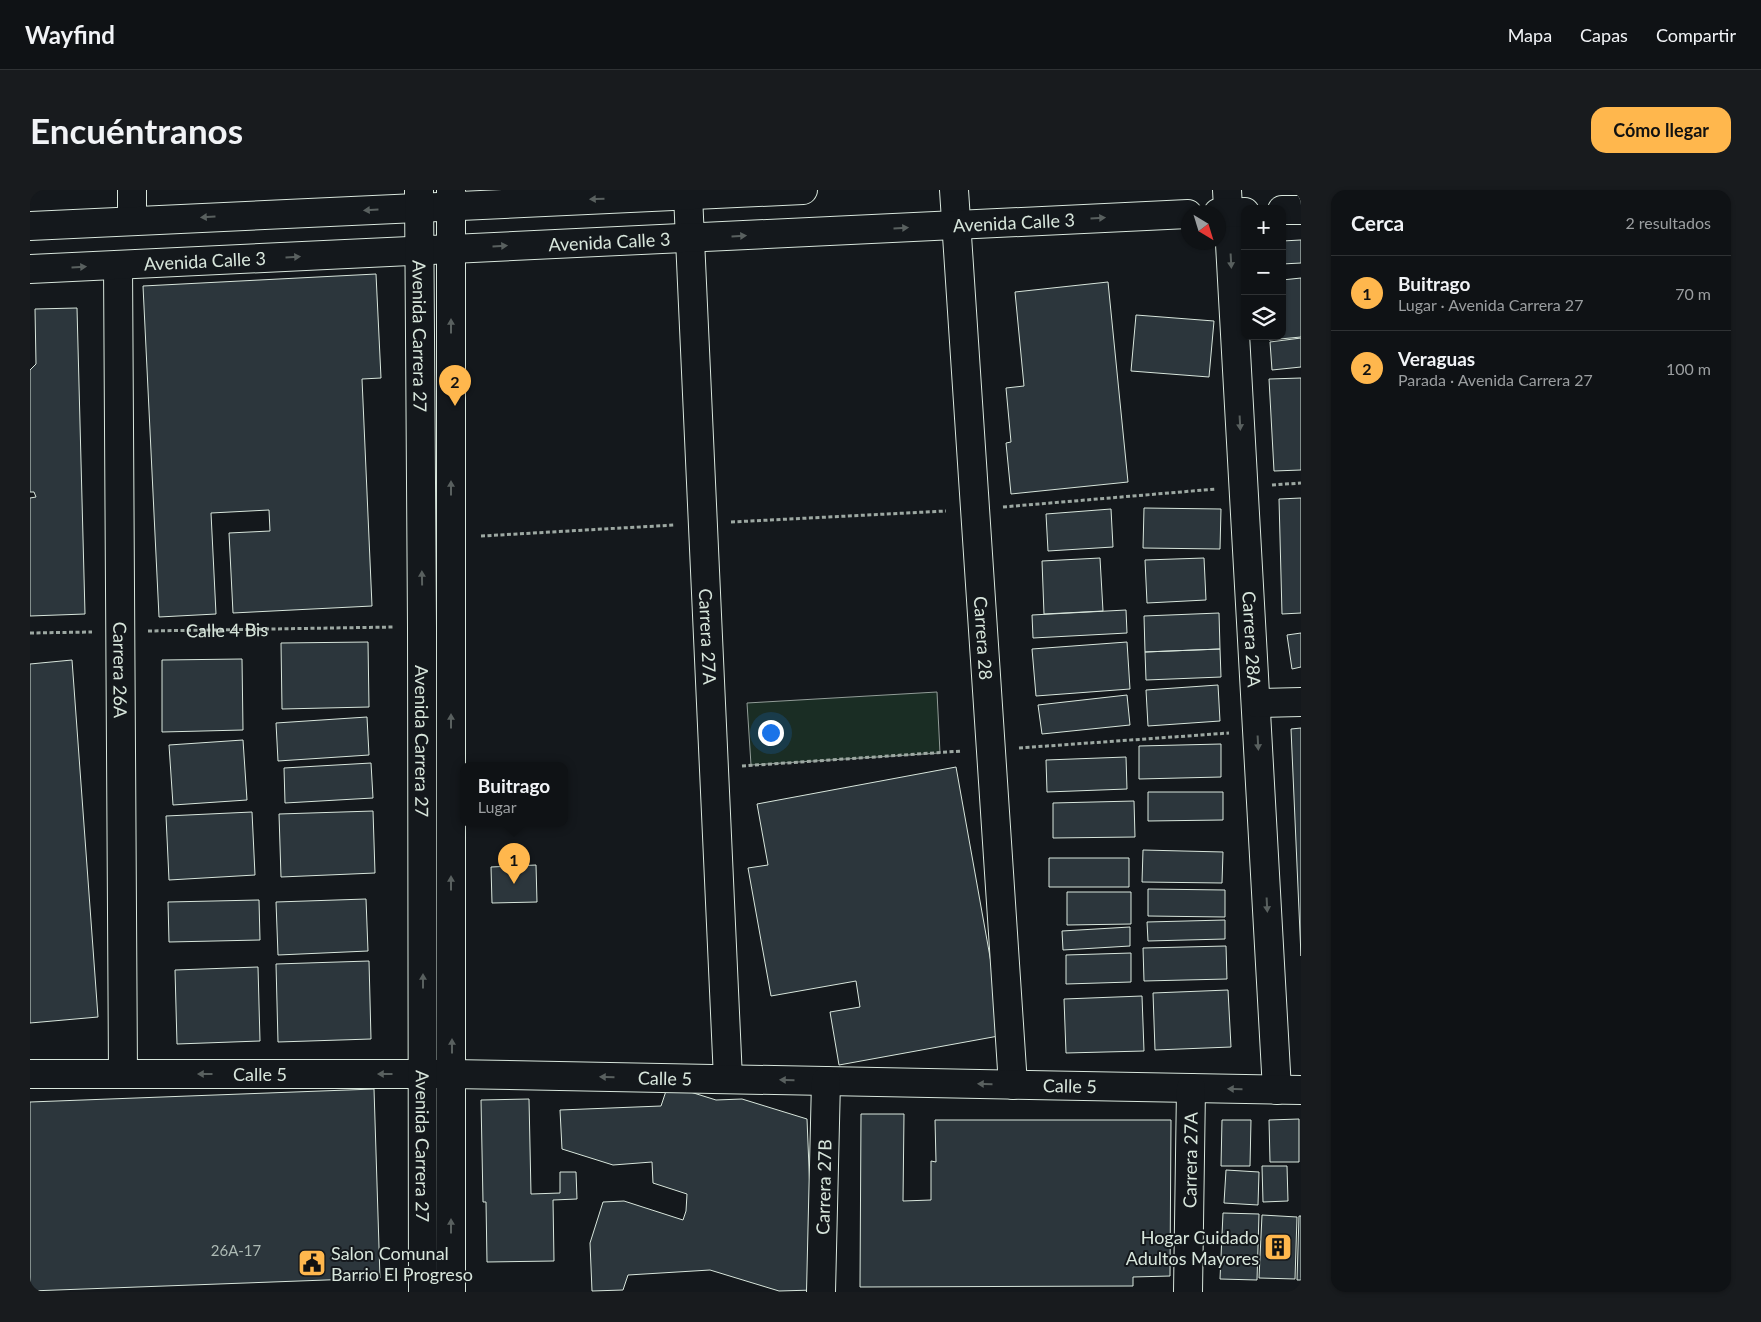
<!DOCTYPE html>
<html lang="es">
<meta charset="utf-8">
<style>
:root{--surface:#0f1215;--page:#181b1e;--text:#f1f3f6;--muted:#9b9ea0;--line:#2f3234;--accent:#ffb74d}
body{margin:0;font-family:Lato,sans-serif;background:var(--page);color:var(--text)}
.controls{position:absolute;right:15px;top:15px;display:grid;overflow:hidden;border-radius:10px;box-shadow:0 1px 4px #0004}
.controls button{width:45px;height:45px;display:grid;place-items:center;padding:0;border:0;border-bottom:1px solid var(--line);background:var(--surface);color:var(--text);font:25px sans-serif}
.compass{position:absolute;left:1151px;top:15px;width:45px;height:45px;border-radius:50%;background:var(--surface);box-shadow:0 1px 4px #0004;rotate:142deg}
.you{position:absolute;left:740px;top:542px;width:18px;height:18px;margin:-12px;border:4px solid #fff;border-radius:50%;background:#1a73e8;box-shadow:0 0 0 8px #1a73e833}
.badge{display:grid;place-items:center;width:32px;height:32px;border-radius:50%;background:var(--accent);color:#111;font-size:16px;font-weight:700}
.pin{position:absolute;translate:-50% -41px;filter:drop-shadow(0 1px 2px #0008)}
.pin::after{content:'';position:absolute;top:26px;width:18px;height:15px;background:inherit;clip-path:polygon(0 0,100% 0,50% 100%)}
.popup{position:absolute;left:430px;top:572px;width:108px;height:65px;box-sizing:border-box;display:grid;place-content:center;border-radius:10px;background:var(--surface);filter:drop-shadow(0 1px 4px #0005);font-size:16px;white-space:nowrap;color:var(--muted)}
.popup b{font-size:19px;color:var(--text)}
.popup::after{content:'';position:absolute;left:50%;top:100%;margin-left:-10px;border:10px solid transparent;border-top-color:var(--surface)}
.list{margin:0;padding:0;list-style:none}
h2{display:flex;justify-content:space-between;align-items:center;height:65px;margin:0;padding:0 20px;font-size:21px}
h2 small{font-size:16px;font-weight:400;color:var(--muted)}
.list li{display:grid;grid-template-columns:32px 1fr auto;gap:15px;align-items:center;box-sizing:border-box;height:75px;padding:0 20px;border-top:1px solid var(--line)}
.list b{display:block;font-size:19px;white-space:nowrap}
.list p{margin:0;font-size:16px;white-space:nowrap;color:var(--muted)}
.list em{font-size:16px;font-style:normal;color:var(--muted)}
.icon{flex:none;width:28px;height:28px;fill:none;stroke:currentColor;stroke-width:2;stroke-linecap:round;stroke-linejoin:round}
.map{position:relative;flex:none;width:1271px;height:1102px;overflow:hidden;border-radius:15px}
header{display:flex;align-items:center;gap:30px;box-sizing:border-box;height:70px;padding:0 25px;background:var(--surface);border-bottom:1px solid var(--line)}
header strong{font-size:24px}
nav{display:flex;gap:28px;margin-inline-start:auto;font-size:18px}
.intro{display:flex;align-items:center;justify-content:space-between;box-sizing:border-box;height:120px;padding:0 30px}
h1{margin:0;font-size:35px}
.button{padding:12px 22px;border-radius:15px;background:var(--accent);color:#111;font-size:18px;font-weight:700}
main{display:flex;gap:30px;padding:0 30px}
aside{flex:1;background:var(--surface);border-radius:15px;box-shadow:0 1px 4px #0004}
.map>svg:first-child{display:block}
.green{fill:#1a2d24;stroke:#939e99}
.building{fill:#2c363c;stroke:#d8e6dc}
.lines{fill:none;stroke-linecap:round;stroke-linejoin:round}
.minor-casing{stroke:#d8e6dc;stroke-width:30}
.tertiary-casing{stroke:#d8e6dc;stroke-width:30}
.secondary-casing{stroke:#d8e6dc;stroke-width:30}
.path{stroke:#9da8a2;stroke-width:3;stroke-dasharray:4 2.5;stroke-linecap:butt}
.minor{stroke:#14181c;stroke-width:28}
.tertiary{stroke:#14181c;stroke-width:28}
.secondary{stroke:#14181c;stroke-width:28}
.oneway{fill:#59605f}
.labels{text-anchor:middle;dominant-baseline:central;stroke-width:4;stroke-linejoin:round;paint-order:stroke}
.number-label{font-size:15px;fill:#adbab4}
.street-label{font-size:18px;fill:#d8e6dc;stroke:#14181c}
.poi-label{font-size:18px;fill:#d8e6dc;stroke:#14181c;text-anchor:end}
</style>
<header>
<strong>Wayfind</strong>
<nav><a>Mapa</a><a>Capas</a><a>Compartir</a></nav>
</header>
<div class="intro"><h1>Encuéntranos</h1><a class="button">Cómo llegar</a></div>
<main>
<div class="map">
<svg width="1271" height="1102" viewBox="0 0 1271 1102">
<rect width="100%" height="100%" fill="#14181c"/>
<path class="green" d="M 907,502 L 910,563 L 721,575 L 717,513 Z"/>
<path class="building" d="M 1271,50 L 1271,73 L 1252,74 L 1252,51 Z
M 346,84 L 351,188 L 332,189 L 342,416 L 203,423 L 199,343 L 240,341 L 239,320 L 181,323 L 186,424 L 129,427 L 113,96 Z
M 1271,88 L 1271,147 L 1239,150 L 1239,146 L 1252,146 L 1252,90 Z
M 1078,92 L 1098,292 L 981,304 L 976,253 L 981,252 L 976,198 L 994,196 L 985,102 Z
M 47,118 L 55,424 L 0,426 L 0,308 L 6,307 L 4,302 L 0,302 L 0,180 L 6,174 L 5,119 Z
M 1106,125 L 1184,131 L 1179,187 L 1101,181 Z
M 1271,148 L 1271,177 L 1242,180 L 1240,152 Z
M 1271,188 L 1271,280 L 1244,281 L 1239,189 Z
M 1271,308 L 1271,423 L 1252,424 L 1249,309 Z
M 1114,318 L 1191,319 L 1190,359 L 1113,358 Z
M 1081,319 L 1083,357 L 1018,361 L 1016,324 Z
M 1070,368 L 1073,421 L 1014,424 L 1012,371 Z
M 1174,368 L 1176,410 L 1117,413 L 1115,370 Z
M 1096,420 L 1097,443 L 1003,448 L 1002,425 Z
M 1189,423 L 1190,459 L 1115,462 L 1114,426 Z
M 1271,443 L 1271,477 L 1262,479 L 1257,445 Z
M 338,452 L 339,517 L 252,519 L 251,453 Z
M 1097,452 L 1100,499 L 1006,506 L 1002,459 Z
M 1190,459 L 1191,487 L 1116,490 L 1115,462 Z
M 212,469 L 213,540 L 132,542 L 132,470 Z
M 42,470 L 68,827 L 0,833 L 0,474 Z
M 1188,495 L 1190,531 L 1118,536 L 1116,500 Z
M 1097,505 L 1100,535 L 1012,544 L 1008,515 Z
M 337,527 L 339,565 L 248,571 L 246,533 Z
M 1271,538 L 1271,766 L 1261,539 Z
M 213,550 L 217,610 L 143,615 L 139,555 Z
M 1191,554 L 1191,587 L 1109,589 L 1109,556 Z
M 1096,567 L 1097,599 L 1017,602 L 1016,570 Z
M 341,573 L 343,608 L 255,613 L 254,578 Z
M 926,577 L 974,845 L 809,875 L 800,822 L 830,817 L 826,791 L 741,806 L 718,678 L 738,675 L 727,614 Z
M 1118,602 L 1193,602 L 1193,630 L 1118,631 Z
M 1104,611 L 1105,647 L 1023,648 L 1023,613 Z
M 343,621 L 345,683 L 251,687 L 249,624 Z
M 222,622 L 225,685 L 139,690 L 136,626 Z
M 1113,660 L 1193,662 L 1192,693 L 1112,692 Z
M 1019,668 L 1099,668 L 1099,697 L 1019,697 Z
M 506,675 L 507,712 L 462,713 L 461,677 Z
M 1118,699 L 1195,700 L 1195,727 L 1118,726 Z
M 1037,702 L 1101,702 L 1101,734 L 1037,735 Z
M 336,709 L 338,761 L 248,765 L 246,712 Z
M 229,710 L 230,750 L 139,752 L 138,712 Z
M 1195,730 L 1195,749 L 1118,751 L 1117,732 Z
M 1100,737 L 1100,756 L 1033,760 L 1032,741 Z
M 1196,756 L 1197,789 L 1114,791 L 1113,758 Z
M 1101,763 L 1101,792 L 1036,794 L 1036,765 Z
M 339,771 L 341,849 L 248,852 L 246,774 Z
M 228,777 L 230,851 L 147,854 L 145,780 Z
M 1198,800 L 1201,857 L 1125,860 L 1123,803 Z
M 1112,806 L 1114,861 L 1036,863 L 1034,809 Z
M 638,895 L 686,910 L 712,909 L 777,929 L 784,1100 L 749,1101 L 680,1080 L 598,1085 L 593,1100 L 562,1101 L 560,1053 L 573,1012 L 594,1011 L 653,1030 L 656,1021 L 657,1004 L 623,993 L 622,972 L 583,975 L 532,959 L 530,920 L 631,916 Z
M 344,899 L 350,1088 L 0,1101 L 0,912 Z
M 499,909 L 501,1004 L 530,1003 L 530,982 L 546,982 L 547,1009 L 523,1010 L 524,1071 L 457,1072 L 456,1012 L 453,1012 L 451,910 Z
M 831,924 L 874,924 L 873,1011 L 901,1010 L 901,971 L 906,972 L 905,930 L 1141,930 L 1140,1086 L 1103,1087 L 1103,1096 L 830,1097 Z
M 1269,929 L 1269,972 L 1240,972 L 1239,930 Z
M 1192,930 L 1221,930 L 1220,976 L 1191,976 Z
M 1232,976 L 1257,976 L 1258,1011 L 1233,1012 Z
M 1196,980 L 1229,982 L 1228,1015 L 1194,1013 Z
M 1193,1023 L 1229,1024 L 1227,1090 L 1190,1089 Z
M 1232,1025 L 1267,1027 L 1265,1089 L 1229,1088 Z
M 1269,1026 L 1271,1026 L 1271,1090 L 1267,1090 Z"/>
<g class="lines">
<defs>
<g id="minor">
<path id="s2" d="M 924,0 L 983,895"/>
<path id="s3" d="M 1197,0 L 1247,900"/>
<path id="s4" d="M 658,5 L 698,889"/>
<path d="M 102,31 L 102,0"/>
<path id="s5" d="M 88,75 L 93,884"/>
<path d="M 1226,513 L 1271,512"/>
<path id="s6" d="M 0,884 L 421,884 L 1271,900"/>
<path id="s7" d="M 791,1102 L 796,891"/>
<path id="s8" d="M 1158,1102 L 1161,898"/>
</g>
<g id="tertiary">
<path d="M 1252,20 L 1271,20"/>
<path d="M 1188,23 L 1215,22"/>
<path d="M 0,36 L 773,0"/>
<path id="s9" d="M 0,79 L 1158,24"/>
</g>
<g id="secondary">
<path id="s10" d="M 389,0 L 392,437 L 393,1102"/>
<path d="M 421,0 L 421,1102"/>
</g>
</defs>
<use href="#minor" class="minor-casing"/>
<use href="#tertiary" class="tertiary-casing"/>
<use href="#secondary" class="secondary-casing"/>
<g class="path">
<path d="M 1242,295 L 1271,293"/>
<path d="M 973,317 L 1186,299"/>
<path d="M 701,332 L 916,321"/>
<path d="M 451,346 L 644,335"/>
<path id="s1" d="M 118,441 L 364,437"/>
<path d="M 0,443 L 62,442"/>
<path d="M 989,558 L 1199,543"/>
<path d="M 712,576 L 932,561"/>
</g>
<use href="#minor" class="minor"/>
<use href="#tertiary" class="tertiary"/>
<use href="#secondary" class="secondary"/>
</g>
<defs><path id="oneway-solid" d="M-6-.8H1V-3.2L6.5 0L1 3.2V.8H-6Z" transform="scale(1.25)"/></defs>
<g class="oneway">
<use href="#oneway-solid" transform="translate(567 9) rotate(178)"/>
<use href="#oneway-solid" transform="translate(341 20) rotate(177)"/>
<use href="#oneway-solid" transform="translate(178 27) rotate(177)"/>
<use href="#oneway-solid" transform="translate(1068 28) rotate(-3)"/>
<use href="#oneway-solid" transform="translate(871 38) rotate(-3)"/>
<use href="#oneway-solid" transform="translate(709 46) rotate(-3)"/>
<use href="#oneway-solid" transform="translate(470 56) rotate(-3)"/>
<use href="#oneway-solid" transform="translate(263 67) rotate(-3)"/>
<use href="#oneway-solid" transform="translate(1201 71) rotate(87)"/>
<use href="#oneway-solid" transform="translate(49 77) rotate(-3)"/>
<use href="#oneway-solid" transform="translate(421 136) rotate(-90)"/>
<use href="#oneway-solid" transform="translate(1210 233) rotate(87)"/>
<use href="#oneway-solid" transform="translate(421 298) rotate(-90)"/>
<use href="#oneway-solid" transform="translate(392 388) rotate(-91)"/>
<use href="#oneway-solid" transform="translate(421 531) rotate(-90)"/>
<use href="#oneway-solid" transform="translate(1228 553) rotate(87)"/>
<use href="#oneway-solid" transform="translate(421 693) rotate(-90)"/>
<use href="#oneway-solid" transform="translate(1237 715) rotate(87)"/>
<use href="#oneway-solid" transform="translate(393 791) rotate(-90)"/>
<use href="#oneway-solid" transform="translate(422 856) rotate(-90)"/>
<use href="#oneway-solid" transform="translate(175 884) rotate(180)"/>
<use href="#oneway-solid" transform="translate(355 884) rotate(180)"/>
<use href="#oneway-solid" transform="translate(577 887) rotate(-179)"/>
<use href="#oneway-solid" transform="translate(757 890) rotate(-179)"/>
<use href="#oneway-solid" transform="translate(955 894) rotate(-179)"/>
<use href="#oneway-solid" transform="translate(1205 899) rotate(-179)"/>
<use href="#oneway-solid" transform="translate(421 1036) rotate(-90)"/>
</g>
<defs>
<symbol id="building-square" viewBox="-11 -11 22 22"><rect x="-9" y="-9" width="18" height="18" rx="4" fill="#ffb74d" stroke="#14181c"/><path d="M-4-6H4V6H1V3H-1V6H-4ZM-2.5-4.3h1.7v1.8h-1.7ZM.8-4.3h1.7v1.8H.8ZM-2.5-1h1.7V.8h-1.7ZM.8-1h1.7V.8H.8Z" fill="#111"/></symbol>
<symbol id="civic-square" viewBox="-11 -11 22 22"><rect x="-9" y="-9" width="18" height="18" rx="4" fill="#ffb74d" stroke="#14181c"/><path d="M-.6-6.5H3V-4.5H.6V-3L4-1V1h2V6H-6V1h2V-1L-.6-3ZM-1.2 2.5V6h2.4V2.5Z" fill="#111"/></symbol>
</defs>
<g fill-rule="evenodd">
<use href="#building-square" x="1232" y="1041" width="32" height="32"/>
<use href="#civic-square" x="266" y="1057" width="32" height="32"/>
</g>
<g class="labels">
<g class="number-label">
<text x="206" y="1060">26A-17</text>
</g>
<g class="street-label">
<text stroke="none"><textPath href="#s9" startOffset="985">Avenida Calle 3</textPath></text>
<text stroke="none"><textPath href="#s9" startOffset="580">Avenida Calle 3</textPath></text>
<text stroke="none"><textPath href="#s9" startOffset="175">Avenida Calle 3</textPath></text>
<text stroke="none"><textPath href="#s10" startOffset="146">Avenida Carrera 27</textPath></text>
<text stroke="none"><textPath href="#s1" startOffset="79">Calle 4 Bis</textPath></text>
<text stroke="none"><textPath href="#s4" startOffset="442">Carrera 27A</textPath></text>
<text stroke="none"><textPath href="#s2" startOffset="449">Carrera 28</textPath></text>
<text stroke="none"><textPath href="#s3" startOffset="450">Carrera 28A</textPath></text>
<text stroke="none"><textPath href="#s5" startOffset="405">Carrera 26A</textPath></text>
<text stroke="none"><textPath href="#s10" startOffset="551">Avenida Carrera 27</textPath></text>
<text stroke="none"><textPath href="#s6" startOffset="230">Calle 5</textPath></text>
<text stroke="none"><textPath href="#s6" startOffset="635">Calle 5</textPath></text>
<text stroke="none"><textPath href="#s6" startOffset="1040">Calle 5</textPath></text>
<text stroke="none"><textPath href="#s10" startOffset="956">Avenida Carrera 27</textPath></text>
<text stroke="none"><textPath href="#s8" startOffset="132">Carrera 27A</textPath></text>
<text stroke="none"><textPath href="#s7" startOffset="105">Carrera 27B</textPath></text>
</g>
<g class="poi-label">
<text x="1229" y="1047">Hogar Cuidado<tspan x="1229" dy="21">Adultos Mayores</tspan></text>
<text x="301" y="1063" text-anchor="start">Salon Comunal<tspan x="301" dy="21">Barrio El Progreso</tspan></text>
</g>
</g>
</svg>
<div class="controls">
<button>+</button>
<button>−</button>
<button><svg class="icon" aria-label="layers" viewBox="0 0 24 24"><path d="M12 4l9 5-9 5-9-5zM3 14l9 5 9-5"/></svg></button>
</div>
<svg class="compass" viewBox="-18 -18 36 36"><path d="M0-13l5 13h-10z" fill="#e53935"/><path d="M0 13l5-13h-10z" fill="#9b9ea0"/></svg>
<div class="you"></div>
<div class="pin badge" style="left:484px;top:694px">1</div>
<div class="popup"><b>Buitrago</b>Lugar</div>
<div class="pin badge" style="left:425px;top:216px">2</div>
</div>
<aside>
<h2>Cerca<small>2 resultados</small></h2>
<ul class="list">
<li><span class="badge">1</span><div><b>Buitrago</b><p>Lugar · Avenida Carrera 27</p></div><em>70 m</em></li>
<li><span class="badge">2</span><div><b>Veraguas</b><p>Parada · Avenida Carrera 27</p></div><em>100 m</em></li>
</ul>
</aside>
</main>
